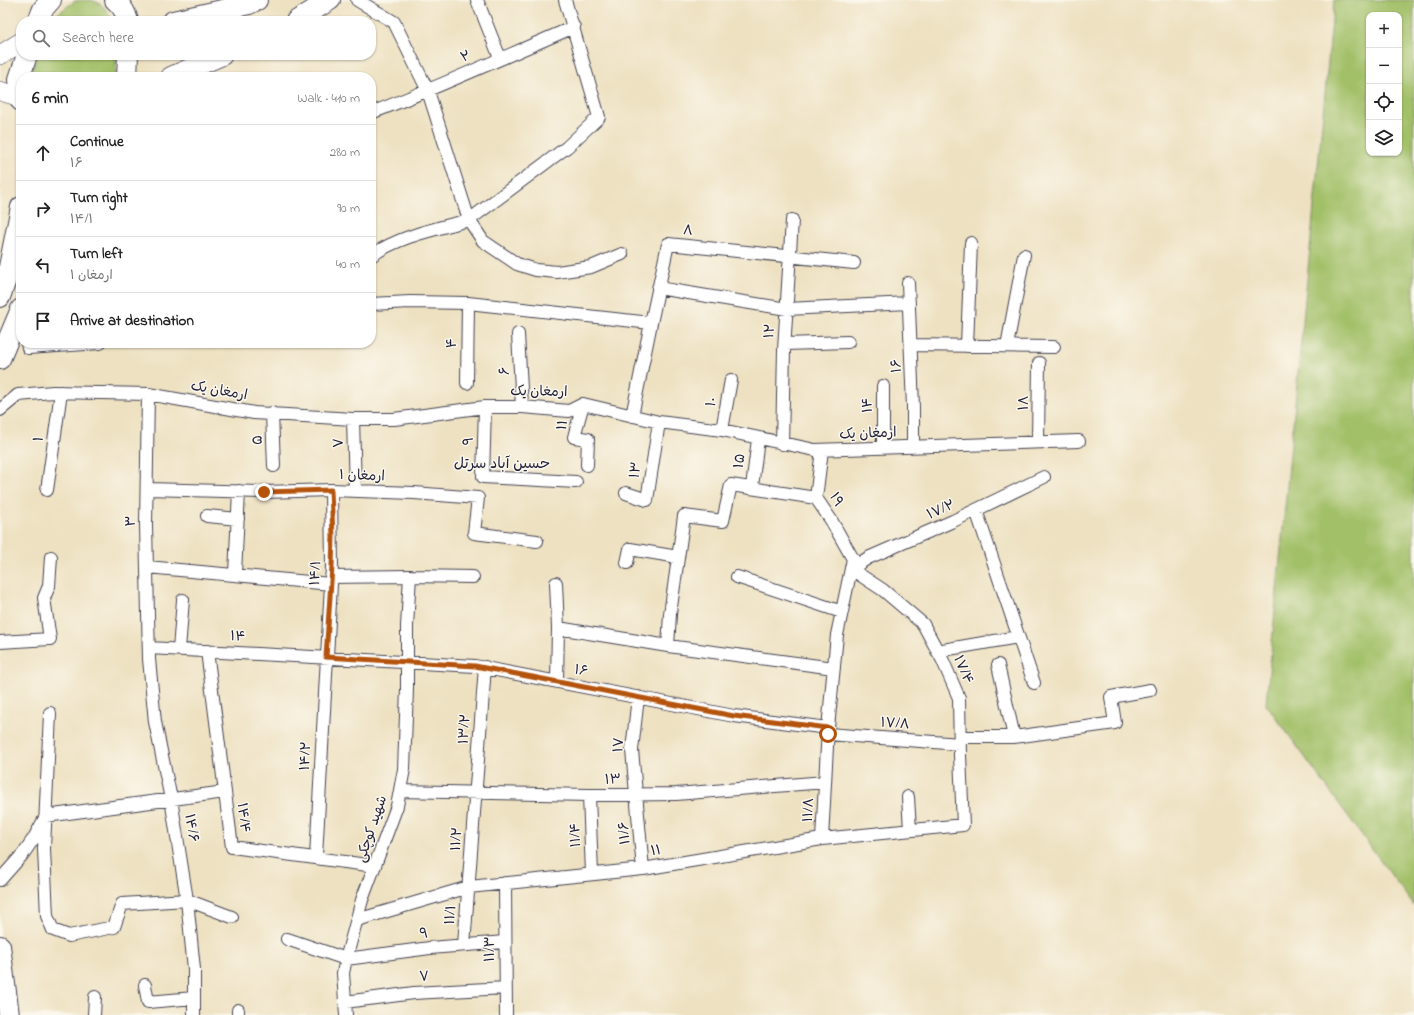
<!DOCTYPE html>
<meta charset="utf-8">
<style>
:root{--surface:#fff;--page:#f6f6f6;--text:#222;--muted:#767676;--line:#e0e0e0}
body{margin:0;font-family:"Indie Flower","Playpen Sans Arabic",sans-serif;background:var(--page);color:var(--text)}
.controls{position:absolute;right:12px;top:12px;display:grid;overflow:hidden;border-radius:8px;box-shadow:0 1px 3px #0004}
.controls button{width:36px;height:36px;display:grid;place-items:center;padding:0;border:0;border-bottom:1px solid var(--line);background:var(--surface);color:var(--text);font:20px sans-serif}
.stop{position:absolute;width:12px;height:12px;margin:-9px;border:3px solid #b45309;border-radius:50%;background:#fff}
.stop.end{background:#b45309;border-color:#fff;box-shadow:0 1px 4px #0008}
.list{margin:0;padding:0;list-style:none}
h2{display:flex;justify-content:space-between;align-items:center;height:52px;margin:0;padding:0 16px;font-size:17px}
h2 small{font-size:13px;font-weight:400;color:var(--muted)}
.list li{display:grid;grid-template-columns:26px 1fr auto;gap:12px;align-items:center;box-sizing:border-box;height:56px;padding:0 16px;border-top:1px solid var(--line)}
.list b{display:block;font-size:15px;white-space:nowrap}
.list p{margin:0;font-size:13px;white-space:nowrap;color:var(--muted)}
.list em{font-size:13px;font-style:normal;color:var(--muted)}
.icon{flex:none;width:22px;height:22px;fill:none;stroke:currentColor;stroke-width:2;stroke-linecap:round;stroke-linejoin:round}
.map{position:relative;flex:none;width:1414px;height:1015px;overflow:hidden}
.search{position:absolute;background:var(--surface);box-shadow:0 1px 3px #0004;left:16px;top:16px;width:360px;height:44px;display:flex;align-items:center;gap:10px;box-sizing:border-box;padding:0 14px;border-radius:16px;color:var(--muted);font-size:15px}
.panel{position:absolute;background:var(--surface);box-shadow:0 1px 3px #0004;left:16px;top:72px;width:360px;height:276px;border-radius:16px}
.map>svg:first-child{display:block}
.green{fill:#a2c068;stroke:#627152;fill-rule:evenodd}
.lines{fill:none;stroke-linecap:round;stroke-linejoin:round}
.minor-casing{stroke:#413f4f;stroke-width:14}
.primary-casing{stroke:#413f4f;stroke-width:20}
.trunk-casing{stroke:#413f4f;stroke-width:22}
.minor{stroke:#fff;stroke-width:12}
.primary{stroke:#fff;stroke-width:19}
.trunk{stroke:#fff;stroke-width:20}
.route{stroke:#b45309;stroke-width:5}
.labels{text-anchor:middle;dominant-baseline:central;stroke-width:3;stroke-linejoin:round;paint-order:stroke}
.street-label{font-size:14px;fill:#22223b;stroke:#fbf7ec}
.neighbourhood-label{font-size:15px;fill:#22223b;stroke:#fbf7ec}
</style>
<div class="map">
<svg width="1414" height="1015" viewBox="0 0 1414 1015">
<rect width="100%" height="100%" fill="#fbf7ec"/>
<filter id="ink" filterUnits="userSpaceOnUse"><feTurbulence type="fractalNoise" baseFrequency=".025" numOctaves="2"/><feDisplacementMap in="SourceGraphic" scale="8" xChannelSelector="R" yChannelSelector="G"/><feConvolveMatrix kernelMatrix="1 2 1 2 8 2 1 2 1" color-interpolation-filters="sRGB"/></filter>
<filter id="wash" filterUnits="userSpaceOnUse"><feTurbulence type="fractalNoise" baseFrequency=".012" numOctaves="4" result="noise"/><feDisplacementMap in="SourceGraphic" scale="16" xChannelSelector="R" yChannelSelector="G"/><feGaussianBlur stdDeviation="0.9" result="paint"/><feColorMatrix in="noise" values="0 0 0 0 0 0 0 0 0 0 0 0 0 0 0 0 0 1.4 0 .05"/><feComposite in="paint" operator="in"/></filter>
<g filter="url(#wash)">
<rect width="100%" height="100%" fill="#eee1c1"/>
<path class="green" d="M 88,0 C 101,0 108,11 113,21 L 54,21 L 57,14 L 75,1 Z
M 1334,0 L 1414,0 L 1414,906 L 1266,704 ZM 1369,15 L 1399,15 L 1399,153 L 1369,153 Z
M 38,55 L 117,55 L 115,77 L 30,77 L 31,72 Z"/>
</g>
<g filter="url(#ink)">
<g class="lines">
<defs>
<path id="minor" d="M 357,0 L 394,22 L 428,91 L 469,220 L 567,147 L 599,117 L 565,0
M 477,0 L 500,58
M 371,113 C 439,87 506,56 574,27
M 371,256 C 399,236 436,229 469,220 L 483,241 L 517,264 L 536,270 L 557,272 L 591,267 L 622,254
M 908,283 L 913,407 L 913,447
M 658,288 L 787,309 L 909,303
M 371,304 L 410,302 L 468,303 L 651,323
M 518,334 L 522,407
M 27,343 L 28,348 L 100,343
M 785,344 L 848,342
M 911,345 L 1054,347
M 967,346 L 971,243
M 1007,346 L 1024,255
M 467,383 L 468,303
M 883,386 L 883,448
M 148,394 L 146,525 L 149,659 L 155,722 L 171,799 L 187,900 L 194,969 L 194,1015
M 583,404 L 574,437 L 588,439 L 587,465
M 485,407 L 483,477 L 576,482
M 0,410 L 18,395 L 53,392 L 148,394 L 254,413 L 353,419 L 394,419 L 485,407 L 522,407 L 569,411 L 583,404 L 659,422 L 722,430 L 815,450 L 1079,441
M 272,413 L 274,466
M 632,416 L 651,323 L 668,244 L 854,263
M 353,419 L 355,491
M 722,430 L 731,380
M 1038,442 L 1039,363
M 782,444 L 784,350 L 792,220
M 752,487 L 758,439
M 147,489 L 264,492 L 331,490 L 414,493 L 478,498 L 474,533 L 537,541
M 47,490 L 61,392
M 626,493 L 647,500 L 659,422
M 976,510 L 1034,683
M 207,516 L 238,519
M 627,563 L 630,549 L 678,557
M 147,567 L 331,584
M 235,574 L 239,491
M 331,577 L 410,576 L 473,577
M 737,577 L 842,612
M 556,583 L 558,628 L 557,682
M 558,628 L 668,646 L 834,668
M 0,642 L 50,639 L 44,598 L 49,586 L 51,557
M 668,646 L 670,614 L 684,516 L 723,521 L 731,485 L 816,498
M 149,648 L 475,666 L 734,716 L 828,728
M 179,649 L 183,600
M 207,651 L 232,847 L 375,866
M 937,651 L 1018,637
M 998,665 L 1014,737
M 638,697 L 632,750 L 643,869
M 50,713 L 44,849 L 47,916 L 53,930 L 69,936 L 114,927 L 122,904 L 187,900 L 232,917
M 828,734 L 960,744
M 960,737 L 1014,737 L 1115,723 L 1111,697 L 1150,690
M 400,791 L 589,795 L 676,794 L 825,782
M 589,795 L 592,874
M 908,797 L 910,830
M 822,839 L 828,728 L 837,635 L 853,559 L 831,520 L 816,498 L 822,450
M 316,857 L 332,566 L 331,490
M 0,880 L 23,854 L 34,838 L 46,816 L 225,792
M 505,883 L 506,1015
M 357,920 L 469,887 L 643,869 L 822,839 L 963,825 L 960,755 L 959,698 L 943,661 L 923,624 L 883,590 L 851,569 L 868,558 L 953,521 L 1044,477
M 287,939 L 346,959 L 430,948 L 505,942
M 464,945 L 485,667
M 145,985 L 148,1002 L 194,998
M 345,1002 L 414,993 L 505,988
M 238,1010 L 238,1015
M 94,1015 L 95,997
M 346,1015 L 343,973 L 346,959 L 362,900 L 397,806 L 404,769 L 407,689 L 407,626 L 410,576"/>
<path id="primary" d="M 0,55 L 21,42
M 0,91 L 20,97"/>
<path id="trunk" d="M 115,0 C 121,5 126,13 128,21
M 38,21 L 43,9 L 51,0
M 173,21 L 249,4 L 257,0
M 296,21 L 330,0
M 127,77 L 128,55
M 171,77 L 222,55
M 21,101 L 19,79 L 27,55
M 0,297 L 7,277 L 21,207
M 0,359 L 21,309
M 0,946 L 9,1015"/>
</defs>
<use href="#minor" class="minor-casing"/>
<use href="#primary" class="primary-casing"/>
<use href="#trunk" class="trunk-casing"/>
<use href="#minor" class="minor"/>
<use href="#primary" class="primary"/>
<use href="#trunk" class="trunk"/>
</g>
</g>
<g class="lines" filter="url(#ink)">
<path class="route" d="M 264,492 L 331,490 L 333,536 L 332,566 L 326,657 L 475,666 L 734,716 L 828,728 L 828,734"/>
</g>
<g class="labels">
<g class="street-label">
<text transform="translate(466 57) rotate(-24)">۲</text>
<text transform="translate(688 231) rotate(5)">۸</text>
<text transform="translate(770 331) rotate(-87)">۱۲</text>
<text transform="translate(452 343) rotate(-90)">۴</text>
<text transform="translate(897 366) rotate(-92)">۱۶</text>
<text transform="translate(505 371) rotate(-93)">۶</text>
<text transform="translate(219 391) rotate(10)">ارمغان یک</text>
<text transform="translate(539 392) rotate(1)">ارمغان یک</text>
<text transform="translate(712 402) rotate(-80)">۱۰</text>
<text transform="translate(1024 403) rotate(-90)">۱۸</text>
<text transform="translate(868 405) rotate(-91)">۱۴</text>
<text transform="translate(563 425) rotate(-83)">۱۱</text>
<text transform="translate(868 434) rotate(-2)">ارمغان یک</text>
<text transform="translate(39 439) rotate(-83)">۱</text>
<text transform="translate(258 440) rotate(-92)">۵</text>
<text transform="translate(469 441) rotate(-89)">۹</text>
<text transform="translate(339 443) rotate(-92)">۷</text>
<text transform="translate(740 461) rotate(-83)">۱۵</text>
<text transform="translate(636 470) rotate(-81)">۱۳</text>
<text transform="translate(362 476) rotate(2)">ارمغان ۱</text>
<text transform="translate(836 500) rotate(59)">۱۹</text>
<text transform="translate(941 510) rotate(-24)">۱۷/۲</text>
<text transform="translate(131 521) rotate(-90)">۳</text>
<text transform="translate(316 573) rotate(-87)">۱۴/۱</text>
<text transform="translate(238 637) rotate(3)">۱۴</text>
<text transform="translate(963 670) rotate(66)">۱۷/۴</text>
<text transform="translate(581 671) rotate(11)">۱۶</text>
<text transform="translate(895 724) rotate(4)">۱۷/۸</text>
<text transform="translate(465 729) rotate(-86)">۱۳/۲</text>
<text transform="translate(619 745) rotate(-88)">۱۷</text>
<text transform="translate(306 756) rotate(-87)">۱۴/۲</text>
<text transform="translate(613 780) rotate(-1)">۱۳</text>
<text transform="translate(809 810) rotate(-87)">۱۱/۸</text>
<text transform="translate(243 818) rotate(83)">۱۴/۴</text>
<text transform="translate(191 828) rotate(81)">۱۴/۶</text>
<text transform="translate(372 829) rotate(-71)">شهید کوچکی</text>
<text transform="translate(625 833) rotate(-95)">۱۱/۶</text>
<text transform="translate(576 835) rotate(-92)">۱۱/۴</text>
<text transform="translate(457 839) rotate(-86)">۱۱/۲</text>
<text transform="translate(656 851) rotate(-9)">۱۱</text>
<text transform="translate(451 915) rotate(-85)">۱۱/۱</text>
<text transform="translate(424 934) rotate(-6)">۹</text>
<text transform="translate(490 949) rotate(-90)">۱۱/۳</text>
<text transform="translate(424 977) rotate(-3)">۷</text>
</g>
<g class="neighbourhood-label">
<text x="502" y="464">حسین آباد سرتل</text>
</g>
</g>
</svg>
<div class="controls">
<button>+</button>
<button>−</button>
<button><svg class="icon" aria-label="locate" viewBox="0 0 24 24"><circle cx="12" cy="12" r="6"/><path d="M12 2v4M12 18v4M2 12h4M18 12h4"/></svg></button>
<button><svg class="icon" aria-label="layers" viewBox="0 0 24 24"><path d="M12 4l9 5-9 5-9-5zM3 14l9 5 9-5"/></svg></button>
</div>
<div class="stop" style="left:828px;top:734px"></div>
<div class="stop end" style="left:264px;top:492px"></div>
<div class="search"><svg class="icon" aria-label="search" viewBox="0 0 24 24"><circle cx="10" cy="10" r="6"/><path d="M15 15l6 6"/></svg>Search here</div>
<section class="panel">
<h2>6 min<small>Walk · 410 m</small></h2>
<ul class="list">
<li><svg class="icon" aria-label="ahead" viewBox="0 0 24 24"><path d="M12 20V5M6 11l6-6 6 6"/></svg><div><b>Continue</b><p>۱۶</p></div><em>280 m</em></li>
<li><svg class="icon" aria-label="right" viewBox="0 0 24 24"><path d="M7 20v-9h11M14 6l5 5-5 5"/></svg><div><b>Turn right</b><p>۱۴/۱</p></div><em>90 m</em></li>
<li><svg class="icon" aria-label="left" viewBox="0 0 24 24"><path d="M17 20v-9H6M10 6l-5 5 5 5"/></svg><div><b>Turn left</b><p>ارمغان ۱</p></div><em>40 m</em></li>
<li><svg class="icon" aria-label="arrive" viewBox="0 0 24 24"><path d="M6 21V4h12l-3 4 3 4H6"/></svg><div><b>Arrive at destination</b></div></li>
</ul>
</section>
</div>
